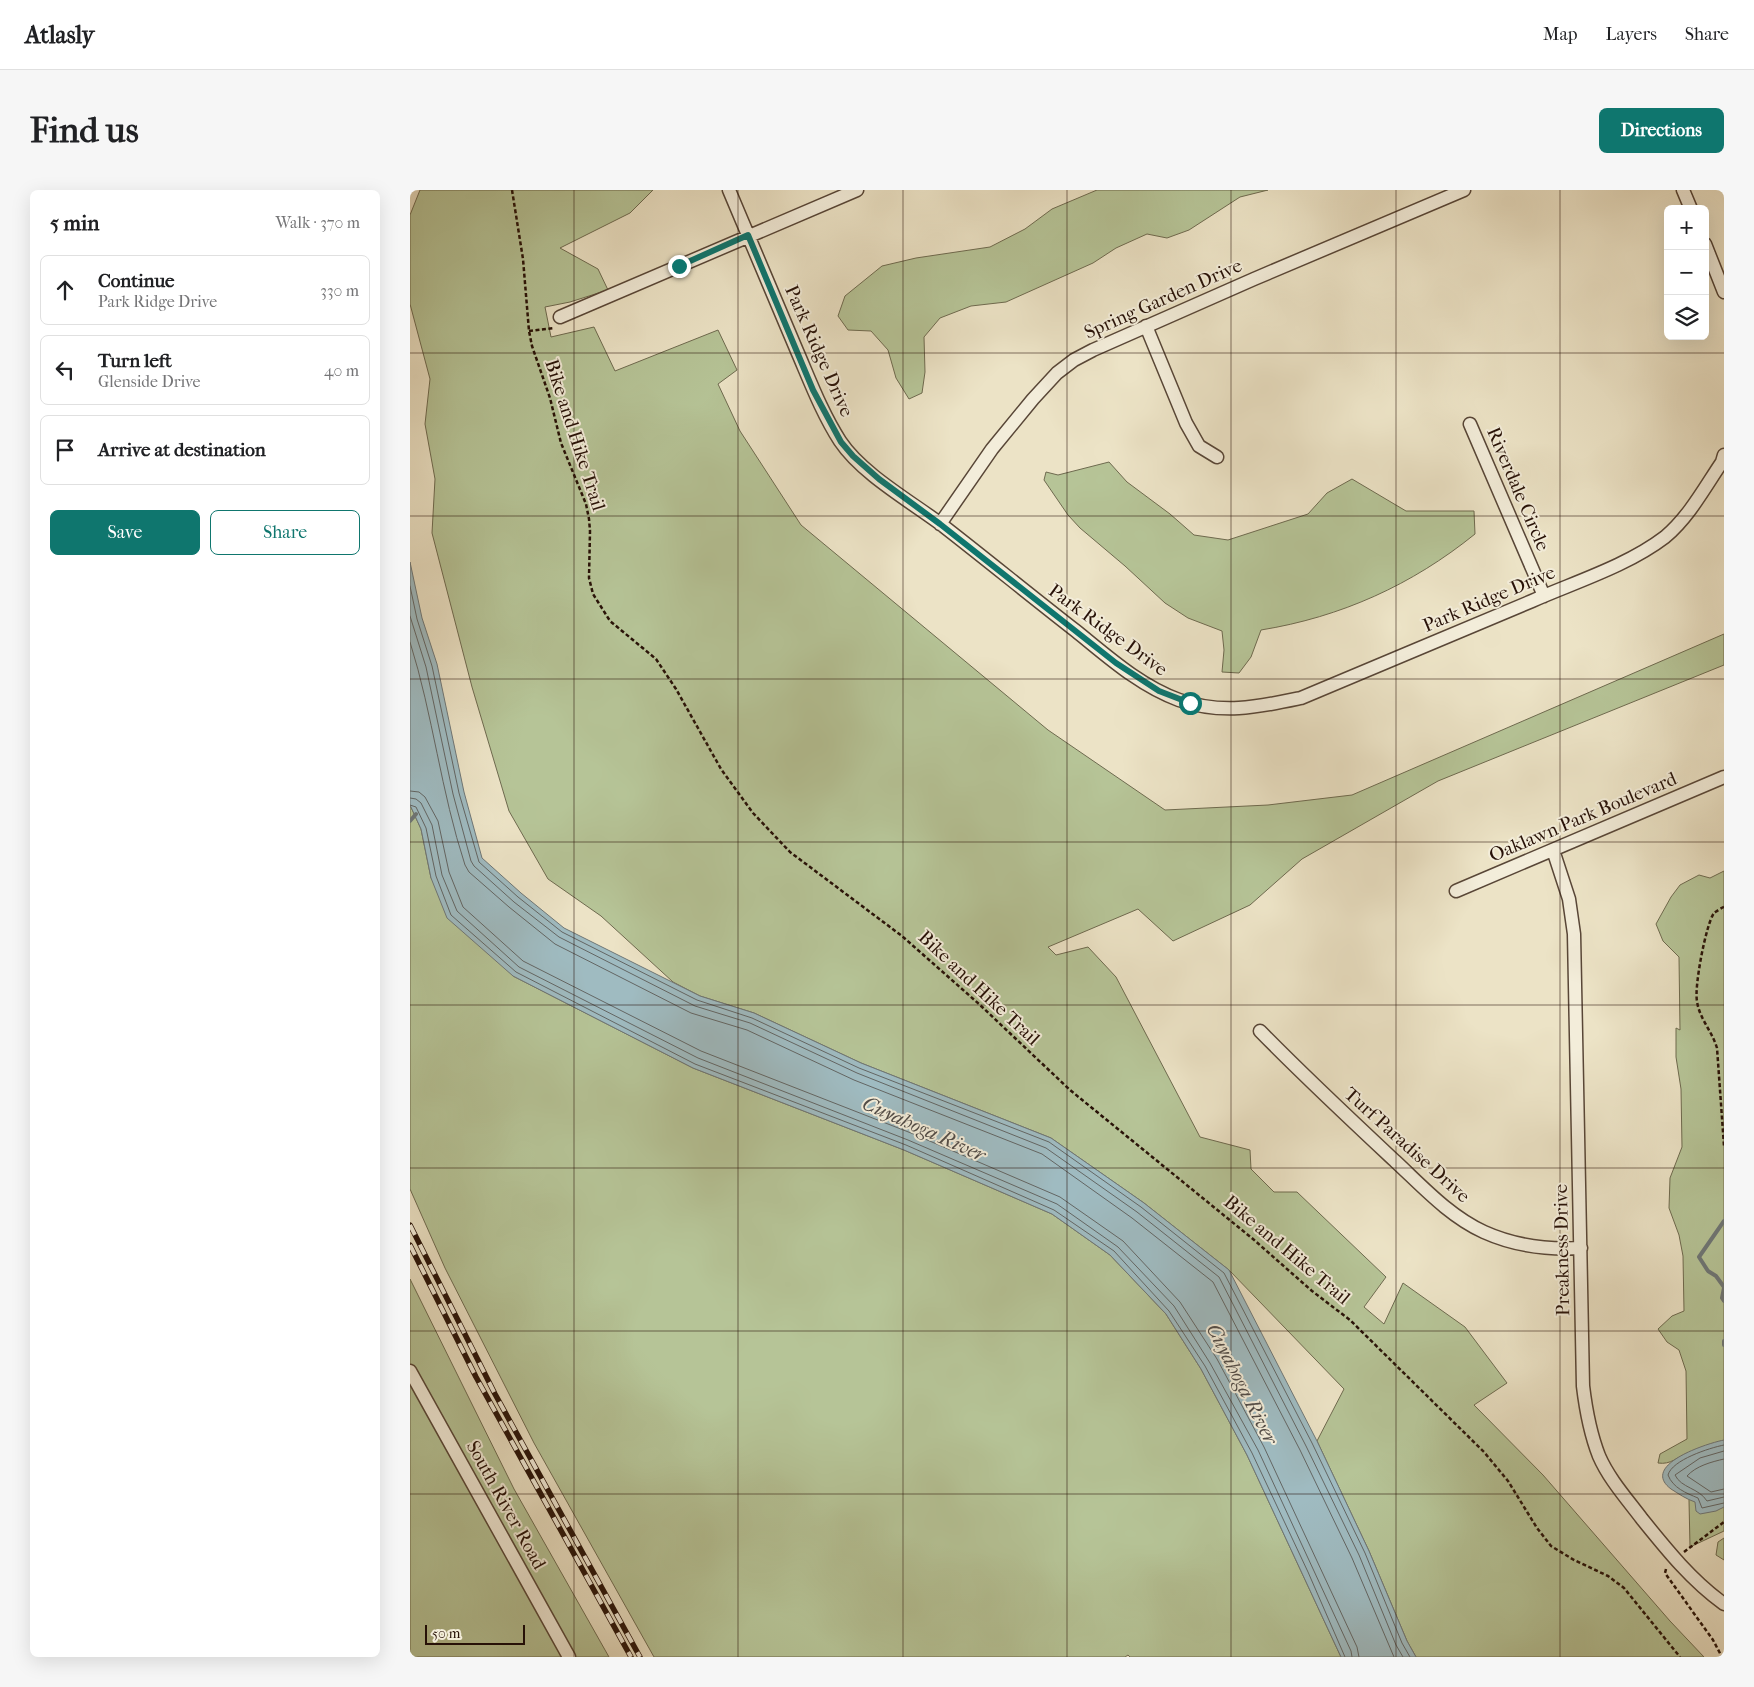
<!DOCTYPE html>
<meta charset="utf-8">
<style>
:root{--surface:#fff;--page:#f6f6f6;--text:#202124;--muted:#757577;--line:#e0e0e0;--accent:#0f766e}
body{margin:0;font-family:"IM FELL French Canon",serif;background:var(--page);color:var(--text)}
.controls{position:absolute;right:15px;top:15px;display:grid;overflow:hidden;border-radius:8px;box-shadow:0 5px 20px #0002}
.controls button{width:45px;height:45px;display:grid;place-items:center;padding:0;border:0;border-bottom:1px solid var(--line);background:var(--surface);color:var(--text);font:25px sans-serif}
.scale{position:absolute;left:15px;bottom:12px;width:100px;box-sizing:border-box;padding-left:5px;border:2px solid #271107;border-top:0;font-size:14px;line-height:18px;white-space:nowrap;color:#271107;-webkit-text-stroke:4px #f3edda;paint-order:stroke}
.stop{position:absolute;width:15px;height:15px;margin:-11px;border:4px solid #0f766e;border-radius:50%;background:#fff}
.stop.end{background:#0f766e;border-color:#fff;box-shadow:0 1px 5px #0008}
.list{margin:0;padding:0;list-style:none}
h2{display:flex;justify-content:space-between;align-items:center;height:65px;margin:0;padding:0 20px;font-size:21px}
h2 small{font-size:16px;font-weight:400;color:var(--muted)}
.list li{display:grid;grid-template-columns:32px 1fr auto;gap:15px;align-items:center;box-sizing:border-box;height:70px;margin:0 10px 10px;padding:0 10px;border:1px solid var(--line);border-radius:8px}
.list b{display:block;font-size:19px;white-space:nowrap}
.list p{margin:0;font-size:16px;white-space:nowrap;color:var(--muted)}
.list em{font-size:16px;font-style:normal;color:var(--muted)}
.actions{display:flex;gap:10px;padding:15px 20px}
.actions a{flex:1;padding:11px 0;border:1px solid var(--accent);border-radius:8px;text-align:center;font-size:18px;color:var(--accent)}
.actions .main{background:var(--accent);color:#fff}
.icon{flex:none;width:28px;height:28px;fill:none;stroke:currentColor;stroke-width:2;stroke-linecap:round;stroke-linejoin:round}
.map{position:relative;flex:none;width:1314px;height:1467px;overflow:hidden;border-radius:8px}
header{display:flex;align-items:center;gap:30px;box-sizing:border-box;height:70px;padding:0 25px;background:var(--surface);border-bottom:1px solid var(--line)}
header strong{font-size:24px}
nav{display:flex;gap:28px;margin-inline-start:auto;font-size:18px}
.intro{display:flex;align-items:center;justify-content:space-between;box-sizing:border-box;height:120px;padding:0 30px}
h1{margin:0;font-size:35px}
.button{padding:12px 22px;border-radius:8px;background:var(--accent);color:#fff;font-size:18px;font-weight:700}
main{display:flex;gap:30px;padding:0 30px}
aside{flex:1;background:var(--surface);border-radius:8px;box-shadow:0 5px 20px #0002}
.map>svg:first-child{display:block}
.green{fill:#b6c497;stroke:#6e6a4f}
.water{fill:#9fbbc1;stroke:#6f7777}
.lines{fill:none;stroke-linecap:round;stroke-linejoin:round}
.shore{stroke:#636664;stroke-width:1}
.stream{stroke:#6f7777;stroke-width:4}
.street-casing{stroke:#584637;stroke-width:15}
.path{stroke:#271107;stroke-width:2.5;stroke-dasharray:4 2.5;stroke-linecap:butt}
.street{stroke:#f3edda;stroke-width:12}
.rail-casing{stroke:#271107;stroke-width:5.5}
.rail{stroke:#f3edda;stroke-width:4;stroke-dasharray:11;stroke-linecap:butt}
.route{stroke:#0f766e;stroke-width:6}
.grid{fill:none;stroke:#271107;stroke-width:1;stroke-opacity:0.55}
.labels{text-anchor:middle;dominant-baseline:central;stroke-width:4;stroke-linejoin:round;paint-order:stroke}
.street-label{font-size:19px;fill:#271107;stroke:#f3edda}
.water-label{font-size:20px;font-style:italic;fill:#514c48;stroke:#f3edda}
</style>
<header>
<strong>Atlasly</strong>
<nav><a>Map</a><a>Layers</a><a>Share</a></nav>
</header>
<div class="intro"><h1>Find us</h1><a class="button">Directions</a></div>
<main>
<aside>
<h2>5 min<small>Walk · 370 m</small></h2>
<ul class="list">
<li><svg class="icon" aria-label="ahead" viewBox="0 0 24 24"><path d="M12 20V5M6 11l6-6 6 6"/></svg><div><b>Continue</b><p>Park Ridge Drive</p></div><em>330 m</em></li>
<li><svg class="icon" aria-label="left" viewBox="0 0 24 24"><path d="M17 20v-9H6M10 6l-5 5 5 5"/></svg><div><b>Turn left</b><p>Glenside Drive</p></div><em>40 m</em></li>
<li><svg class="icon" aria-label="arrive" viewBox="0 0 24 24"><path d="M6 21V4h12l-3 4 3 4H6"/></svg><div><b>Arrive at destination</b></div></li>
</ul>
<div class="actions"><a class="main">Save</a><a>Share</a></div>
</aside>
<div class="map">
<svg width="1314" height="1467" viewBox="0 0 1314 1467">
<rect width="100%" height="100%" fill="#ece3c6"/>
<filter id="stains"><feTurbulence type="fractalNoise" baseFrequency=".004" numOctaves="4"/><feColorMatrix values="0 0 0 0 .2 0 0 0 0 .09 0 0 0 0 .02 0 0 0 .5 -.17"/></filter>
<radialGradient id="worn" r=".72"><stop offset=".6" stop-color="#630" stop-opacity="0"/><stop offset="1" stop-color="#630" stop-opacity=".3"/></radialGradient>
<path class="green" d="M 10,0 L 243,0 L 220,23 L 150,58 L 188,79 L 198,100 L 160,112 L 135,117 L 141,147 L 184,137 L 205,181 L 308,140 L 327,180 L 308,194 L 330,241 L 391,335 L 638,540 L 755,620 L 858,615 L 942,605 L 1314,444 L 1314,475 L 1028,591 L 892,669 L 840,715 L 763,751 L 728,719 L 638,757 L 646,765 L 678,757 L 706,787 L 790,947 L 840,960 L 841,979 L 864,1002 L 887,1002 L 976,1087 L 954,1117 L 974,1134 L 993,1093 L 1055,1137 L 1097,1193 L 1064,1215 L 1133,1285 L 1260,1431 L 1294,1467 L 1006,1467 L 997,1451 L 959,1361 L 907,1251 L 934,1199 L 819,1080 L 734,1013 L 641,948 L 451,873 L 344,823 L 290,806 L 263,792 L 191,726 L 138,689 L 99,621 L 62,497 L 22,343 L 25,289 L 15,234 L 20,189 L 0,114 L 0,25 Z
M 687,0 L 858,0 L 830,7 L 779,40 L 757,48 L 737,44 L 706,58 L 683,73 L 596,112 L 561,116 L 530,128 L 514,147 L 515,182 L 512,203 L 499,209 L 486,188 L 478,160 L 461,141 L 438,140 L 428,126 L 435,106 L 472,76 L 506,68 L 580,57 L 615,39 L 642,19 Z
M 699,272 L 717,292 L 760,324 L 784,345 L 818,350 L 898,324 L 917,303 L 942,289 L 996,321 L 1064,321 L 1065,344 C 1002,395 931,427 851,440 L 841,467 L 829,483 L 812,482 L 814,460 L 812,441 L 778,428 L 755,413 L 715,376 L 670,338 L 658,325 L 634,290 L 636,282 L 648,285 Z
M 0,615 L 11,639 L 21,688 L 103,786 L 283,878 L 494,960 L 642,1024 L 700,1065 L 756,1124 L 791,1179 L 837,1265 L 931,1467 L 720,1467 L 718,1465 L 715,1467 L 244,1467 L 124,1253 L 35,1078 L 0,999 Z
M 1314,681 L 1314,1341 L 1280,1357 L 1278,1263 C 1267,1267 1261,1275 1248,1273 L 1250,1264 L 1277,1249 L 1276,1181 L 1269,1160 L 1257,1152 L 1248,1139 L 1262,1126 L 1274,1121 L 1273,1066 L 1269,1045 L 1259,1018 L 1260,988 L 1272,957 L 1271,899 L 1266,867 L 1266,838 L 1270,840 L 1269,767 L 1253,751 L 1246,734 L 1261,707 L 1270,695 L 1289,685 L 1300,688 Z
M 0,1089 L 104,1299 L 199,1467 L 0,1467 Z
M 1314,1348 L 1314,1370 L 1306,1365 L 1308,1352 Z"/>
<path class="water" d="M 0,372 L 12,428 L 27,474 L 54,602 L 72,668 L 111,703 L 154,738 L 290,806 L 344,823 L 451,873 L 641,948 L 734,1013 L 819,1080 L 907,1251 L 959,1361 L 997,1451 L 1006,1467 L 931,1467 L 837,1265 L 791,1179 L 756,1124 L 700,1065 L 642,1024 L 494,960 L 283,878 L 103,786 L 37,728 L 21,688 L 11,639 L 0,615 Z
M 1314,1250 L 1314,1317 L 1306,1321 L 1290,1324 L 1286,1321 L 1285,1312 C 1276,1309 1269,1304 1261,1299 C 1229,1275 1298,1253 1314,1250 Z"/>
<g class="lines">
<path class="shore" d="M 0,396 L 7,429 L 22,476 L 49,603 L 69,672 L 108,707 L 152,742 L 287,810 L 342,828 L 449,878 L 639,952 L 731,1017 L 814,1083 L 902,1253 L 955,1363 L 992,1453 L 1000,1467
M 0,426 L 16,477 L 43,604 L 61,671 L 64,676 L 104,712 L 149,747 L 285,816 L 340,833 L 447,883 L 636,958 L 727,1022 L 809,1087 L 896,1256 L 949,1365 L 986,1455 L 993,1467
M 0,452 C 23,525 31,602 55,675 L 59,682 L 99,717 L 145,754 L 281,823 L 337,840 L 444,890 L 632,964 L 722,1028 L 803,1092 L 890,1260 L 942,1368 L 984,1467
M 0,601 L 9,602 L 15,607 L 28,631 L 39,682 L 53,717 L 113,771 L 291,861 L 501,943 L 650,1007 L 713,1051 L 770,1112 L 807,1169 L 854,1257 L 947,1457 L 949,1467
M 0,608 L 6,609 L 11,613 L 22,635 L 32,685 L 47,721 L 109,777 L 288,868 L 498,950 L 647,1014 L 708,1057 L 764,1116 L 800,1173 L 848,1260 L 941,1461 L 942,1467
M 0,615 L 6,617 L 16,638 L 26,686 L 41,725 L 106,782 L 285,874 L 496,955 L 644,1020 L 704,1061 L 759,1121 L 795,1176 L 842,1263 L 898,1382 L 935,1467
M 1314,1255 C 1299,1258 1262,1270 1258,1285 C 1263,1298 1276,1303 1288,1308 L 1292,1318 L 1314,1313
M 1314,1261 L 1290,1268 L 1265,1285 C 1271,1298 1289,1298 1297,1311 L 1314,1307
M 1314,1269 C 1301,1272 1286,1276 1277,1286 L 1301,1302 L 1314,1299"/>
<path class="stream" d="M 0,631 L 6,624
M 1314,1031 L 1289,1067 L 1298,1081 L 1306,1086 L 1314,1097
M 1314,1098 L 1312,1108 L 1314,1111
M 1314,1151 L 1314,1155"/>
<defs>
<path id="street" d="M 319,0 C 342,54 364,107 387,161 C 400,191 412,223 430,251 C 452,284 500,311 532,335 C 577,370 621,406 666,441 C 697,466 730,496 769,510 C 813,525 848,517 891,508 C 968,476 1045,443 1122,411 C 1165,392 1217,376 1255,347 C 1279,327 1295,297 1312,272 L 1314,265
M 1273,0 L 1281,19
M 1295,54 L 1314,102
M 150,127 L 447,0
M 736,136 L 776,233 L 789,256 L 807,267
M 1060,234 L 1134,406
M 530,334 L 582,259 L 623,209 L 647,183 L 664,170 L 683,160 L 844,89 L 1054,0
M 1143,660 L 1159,709 L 1164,744 L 1173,1196 C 1176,1221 1180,1243 1189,1266 C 1199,1289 1217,1309 1232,1329 C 1257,1360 1281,1390 1314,1414
M 1046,701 L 1314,587
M 850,841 C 894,886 939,928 985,971 C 1012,996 1039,1026 1074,1042 C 1105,1056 1137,1060 1171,1058
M 0,1181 L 159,1467"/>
</defs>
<use href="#street" class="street-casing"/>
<path class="path" d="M 102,0 L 113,69 L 119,141 L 122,156 L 140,208 L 151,253 L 176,314 L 179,329 L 180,341 L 179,388 L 183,404 L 200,431 L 246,469 L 266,499 L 311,579 L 343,623 L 380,662 L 492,746 L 569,814 L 660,900 L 843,1049 L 902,1101 L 940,1130 L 1074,1262 L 1098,1291 L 1127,1338 L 1141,1356 L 1164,1370 L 1198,1386 L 1214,1398 L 1270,1467
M 119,141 L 144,138
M 1314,717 C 1311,718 1307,721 1304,723 C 1296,734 1284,797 1287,811 C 1289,828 1302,841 1307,858 L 1314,956
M 1274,1362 L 1314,1332
M 1256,1379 L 1255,1383 L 1303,1450 L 1312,1467"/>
<use href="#street" class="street"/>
<defs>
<path id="rail" d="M 0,1035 L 85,1204 L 230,1467
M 0,1055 L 66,1187 L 221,1467"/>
</defs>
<use href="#rail" class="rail-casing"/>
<use href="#rail" class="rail"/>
</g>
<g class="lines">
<path class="route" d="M 269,76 L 338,45 L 403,200 L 431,252 L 443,266 L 469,289 L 530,334 L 706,473 L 749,501 L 780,513"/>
</g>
<path class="grid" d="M 164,0 L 164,1467M 328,0 L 328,1467M 493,0 L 493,1467M 657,0 L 657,1467M 821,0 L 821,1467M 986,0 L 986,1467M 1150,0 L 1150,1467M 0,163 L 1314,163M 0,326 L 1314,326M 0,489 L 1314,489M 0,652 L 1314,652M 0,815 L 1314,815M 0,978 L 1314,978M 0,1141 L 1314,1141M 0,1304 L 1314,1304"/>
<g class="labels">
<g class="street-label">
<text transform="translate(753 109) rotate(-24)">Spring Garden Drive</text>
<text transform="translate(409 161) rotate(66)">Park Ridge Drive</text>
<text transform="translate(165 245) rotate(72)">Bike and Hike Trail</text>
<text transform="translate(1108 299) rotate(67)">Riverdale Circle</text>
<text transform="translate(1079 409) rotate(-23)">Park Ridge Drive</text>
<text transform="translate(698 440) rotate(36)">Park Ridge Drive</text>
<text transform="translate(1173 627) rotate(-23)">Oaklawn Park Boulevard</text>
<text transform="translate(569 798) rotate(43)">Bike and Hike Trail</text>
<text transform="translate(997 955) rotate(42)">Turf Paradise Drive</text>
<text transform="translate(877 1060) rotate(40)">Bike and Hike Trail</text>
<text transform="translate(1152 1060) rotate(-91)">Preakness Drive</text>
<text transform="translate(96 1315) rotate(61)">South River Road</text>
</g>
<g class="water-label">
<text transform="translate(514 939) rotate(24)">Cuyahoga River</text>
<text transform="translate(832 1194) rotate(63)">Cuyahoga River</text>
</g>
</g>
<rect width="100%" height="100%" filter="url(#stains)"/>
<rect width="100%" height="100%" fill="url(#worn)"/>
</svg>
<div class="controls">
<button>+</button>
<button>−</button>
<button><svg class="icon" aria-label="layers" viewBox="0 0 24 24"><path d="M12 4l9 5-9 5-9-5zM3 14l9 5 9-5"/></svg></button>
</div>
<div class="scale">50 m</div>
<div class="stop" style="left:780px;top:513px"></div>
<div class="stop end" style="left:269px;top:76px"></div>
</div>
</main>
